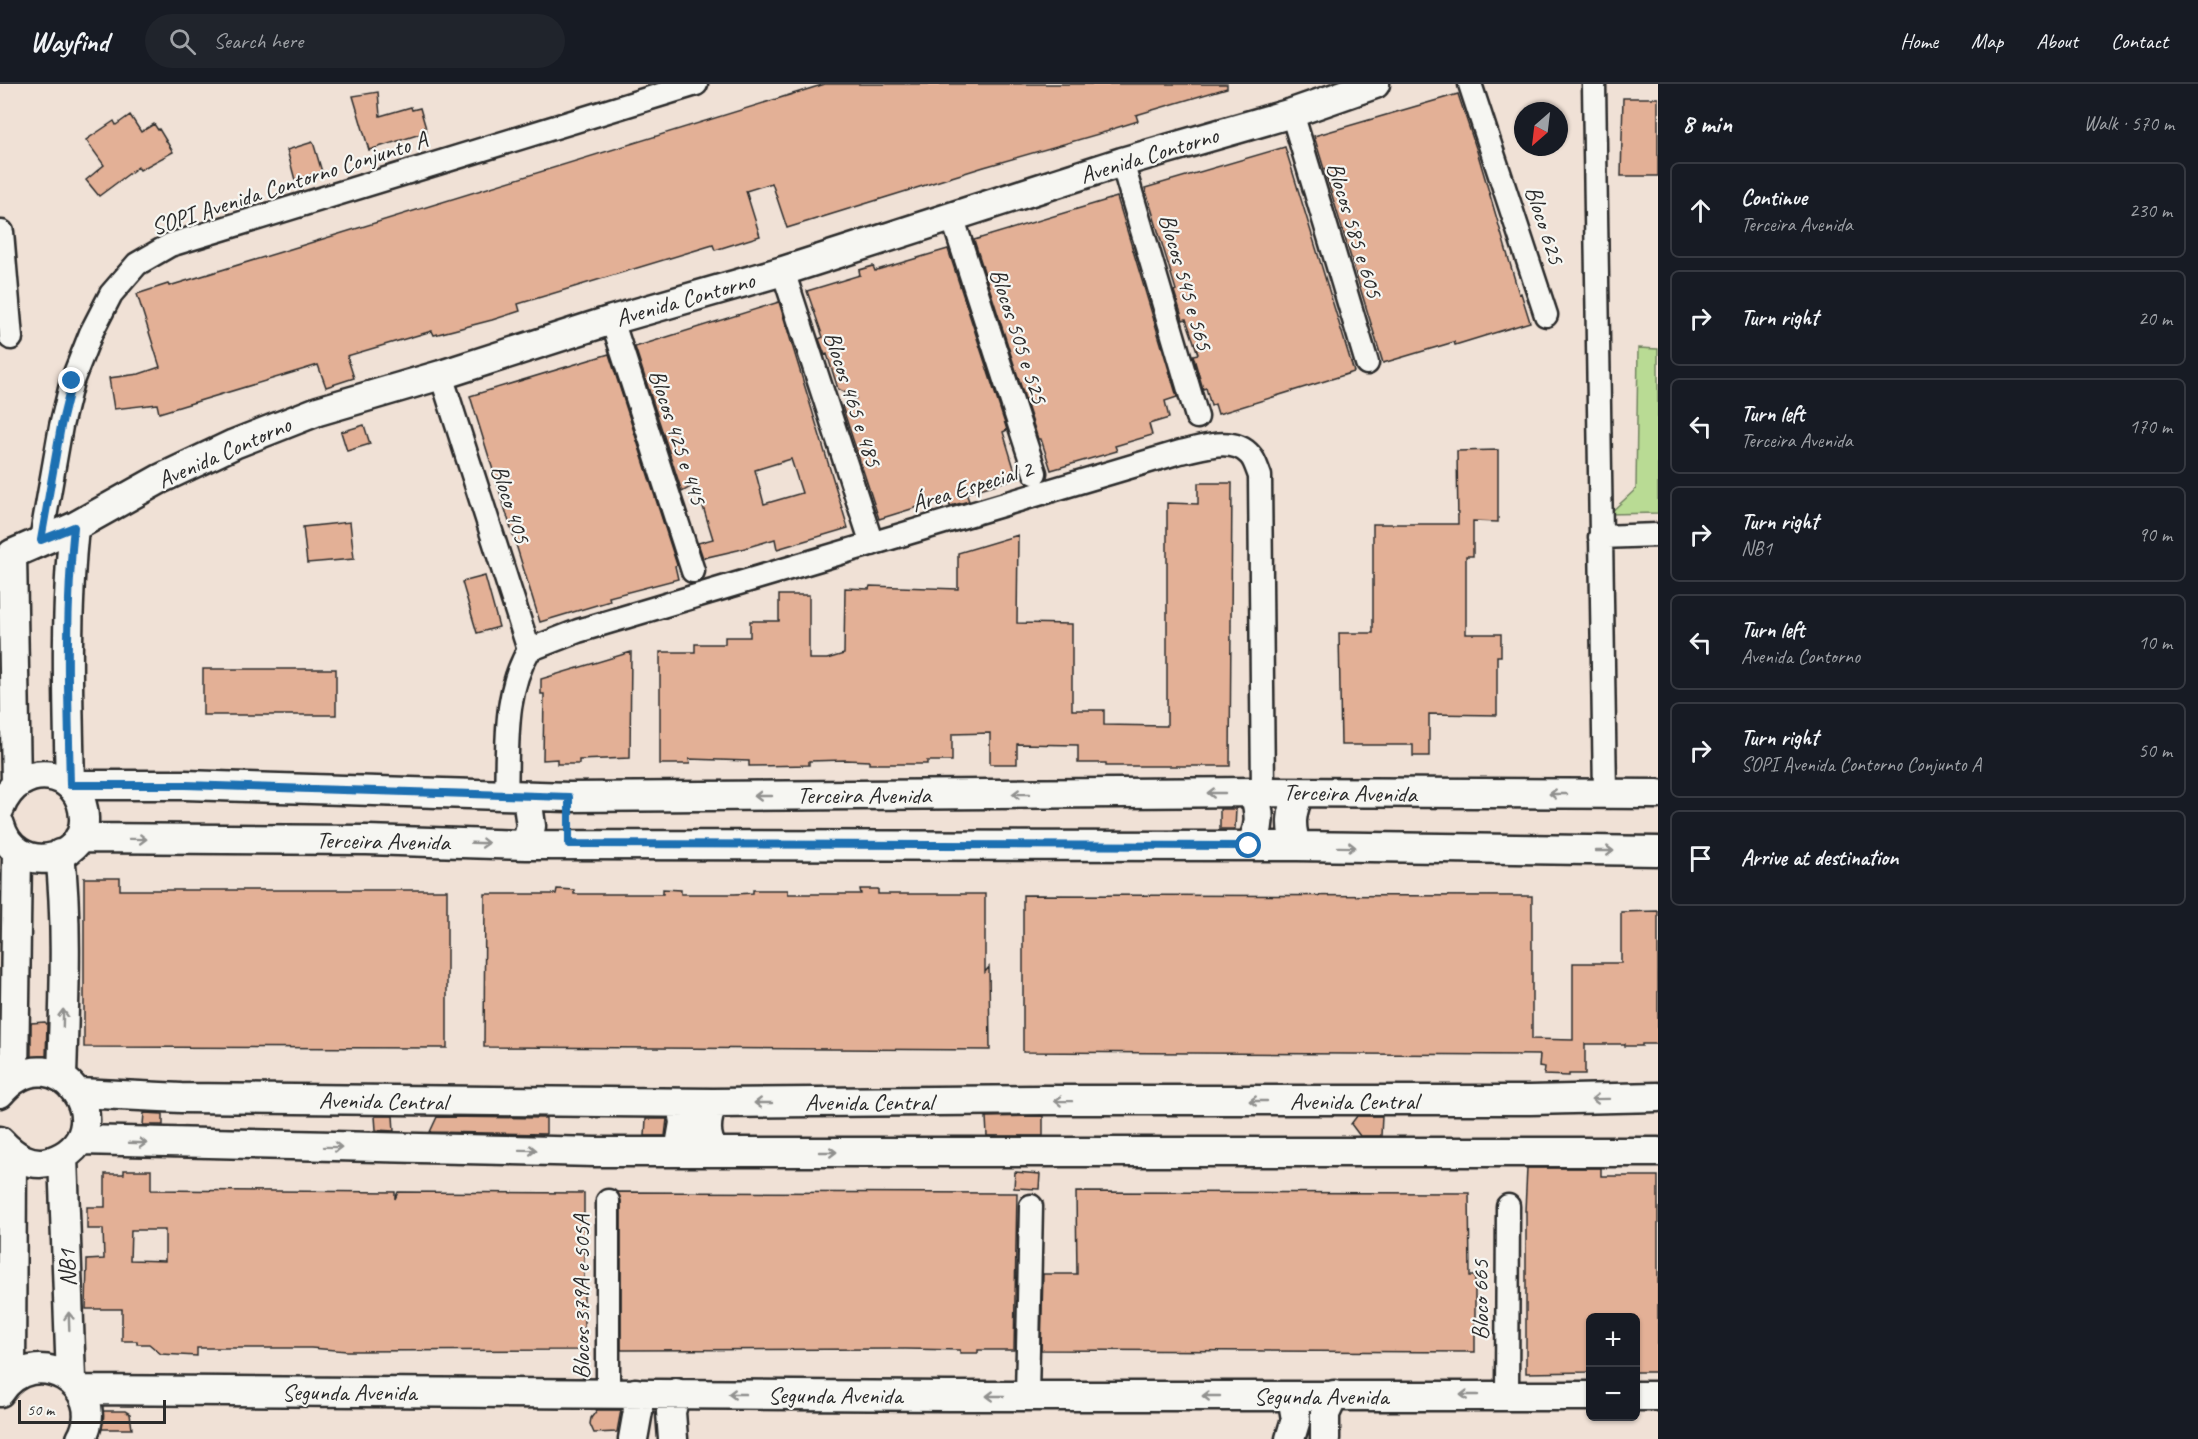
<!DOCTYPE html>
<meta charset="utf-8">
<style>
:root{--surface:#171b24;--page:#20242c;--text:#f1f3f6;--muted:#9ea1a6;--line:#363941}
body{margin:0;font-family:Caveat,sans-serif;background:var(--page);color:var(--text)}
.controls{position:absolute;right:18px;bottom:18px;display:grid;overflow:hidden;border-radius:9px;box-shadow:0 2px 4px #0004}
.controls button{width:54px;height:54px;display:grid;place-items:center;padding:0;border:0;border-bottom:2px solid var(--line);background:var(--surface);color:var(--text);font:30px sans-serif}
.compass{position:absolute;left:1514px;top:18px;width:54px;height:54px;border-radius:50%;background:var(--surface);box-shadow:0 2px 4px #0004;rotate:208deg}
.scale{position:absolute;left:18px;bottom:15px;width:148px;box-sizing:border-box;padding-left:6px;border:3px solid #2b2b2b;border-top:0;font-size:16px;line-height:21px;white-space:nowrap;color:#2b2b2b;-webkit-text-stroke:4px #f6f6f2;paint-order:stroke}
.stop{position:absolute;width:18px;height:18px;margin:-14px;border:4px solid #1f6fb2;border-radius:50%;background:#fff}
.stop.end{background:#1f6fb2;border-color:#fff;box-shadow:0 2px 6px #0008}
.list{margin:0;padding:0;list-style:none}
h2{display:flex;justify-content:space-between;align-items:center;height:78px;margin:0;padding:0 24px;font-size:26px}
h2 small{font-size:20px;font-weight:400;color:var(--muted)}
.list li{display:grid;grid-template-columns:39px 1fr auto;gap:18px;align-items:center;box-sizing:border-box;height:96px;margin:0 12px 12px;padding:0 12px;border:2px solid var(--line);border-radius:9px}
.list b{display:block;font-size:22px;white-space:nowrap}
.list p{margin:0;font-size:20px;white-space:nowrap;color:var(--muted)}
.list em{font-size:20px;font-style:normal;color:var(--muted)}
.icon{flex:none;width:33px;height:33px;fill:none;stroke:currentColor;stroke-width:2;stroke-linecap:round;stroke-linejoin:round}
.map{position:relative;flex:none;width:1658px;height:1355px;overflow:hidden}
header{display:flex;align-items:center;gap:36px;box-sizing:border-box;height:84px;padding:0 30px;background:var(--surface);border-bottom:2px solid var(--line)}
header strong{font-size:28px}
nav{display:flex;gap:33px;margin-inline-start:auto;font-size:21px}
.search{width:420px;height:54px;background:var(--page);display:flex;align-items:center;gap:15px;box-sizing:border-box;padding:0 21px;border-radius:33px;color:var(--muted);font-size:22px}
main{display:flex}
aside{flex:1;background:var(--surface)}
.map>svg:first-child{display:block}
.green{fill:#b9db94;stroke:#728360;stroke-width:1.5}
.building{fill:#e3b096;stroke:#2b2b2b;stroke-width:1.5;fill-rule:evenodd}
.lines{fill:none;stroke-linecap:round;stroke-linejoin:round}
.minor-casing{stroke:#2b2b2b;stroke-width:27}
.tertiary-casing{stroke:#2b2b2b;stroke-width:33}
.minor{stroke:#f6f6f2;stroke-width:22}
.tertiary{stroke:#f6f6f2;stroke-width:28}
.oneway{stroke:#90908e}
.route{stroke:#1f6fb2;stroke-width:8}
.labels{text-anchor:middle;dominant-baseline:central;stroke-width:4.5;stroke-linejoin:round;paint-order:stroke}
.street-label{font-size:24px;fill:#2b2b2b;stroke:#f6f6f2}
</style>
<header>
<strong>Wayfind</strong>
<div class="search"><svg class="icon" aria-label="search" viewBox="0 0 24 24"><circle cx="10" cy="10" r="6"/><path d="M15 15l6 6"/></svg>Search here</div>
<nav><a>Home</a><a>Map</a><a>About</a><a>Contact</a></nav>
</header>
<main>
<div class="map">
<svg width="1658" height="1355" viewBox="0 0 1658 1355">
<rect width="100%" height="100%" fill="#f0e1d6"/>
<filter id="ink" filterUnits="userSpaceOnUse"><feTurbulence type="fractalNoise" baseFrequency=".0167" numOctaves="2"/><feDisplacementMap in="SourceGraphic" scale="12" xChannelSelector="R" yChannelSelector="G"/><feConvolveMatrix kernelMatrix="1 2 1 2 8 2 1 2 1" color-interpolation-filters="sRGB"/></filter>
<g filter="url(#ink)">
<path class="green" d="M 1638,264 L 1658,265 L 1658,429 L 1609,430 L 1636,405 Z"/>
<path class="building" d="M 825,0 L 1227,0 L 1227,4 L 1136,31 L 1138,37 L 1109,46 L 1109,47 L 984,83 L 787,144 L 772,99 L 746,107 L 760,152 L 715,166 L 713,161 L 518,220 L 520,227 L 492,236 L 434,251 L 432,247 L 347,272 L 354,294 L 326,303 L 318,281 L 159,329 L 157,320 L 114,325 L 109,294 L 139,290 L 160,283 L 137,210 L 168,200 L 169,202 L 284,167 Z
M 378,8 L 380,32 L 411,23 L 412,26 L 420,24 L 427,48 L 369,66 L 353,12 Z
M 1458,10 L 1477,67 L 1519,210 L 1521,209 L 1530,238 L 1455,261 L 1454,258 L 1383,279 L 1314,52 Z
M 1623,14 L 1658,14 L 1658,92 L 1621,92 Z
M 130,31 L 141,48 L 154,40 L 158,46 L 159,45 L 173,68 L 140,86 L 138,83 L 99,112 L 86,96 L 104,81 L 86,56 L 114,37 L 116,41 Z
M 313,58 L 322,88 L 295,96 L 287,66 Z
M 1285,63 L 1354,288 L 1218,330 L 1215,320 L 1211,322 L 1206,304 L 1203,305 L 1193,271 L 1198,270 L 1186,235 L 1183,236 L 1174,207 L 1176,206 L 1145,104 Z
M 1117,113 L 1177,313 L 1165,317 L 1169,334 L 1149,340 L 1152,351 L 1115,362 L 1117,367 L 1051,386 L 1041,355 L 1038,355 L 974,156 Z
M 948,165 L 1007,346 L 1003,348 L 1017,394 L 966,409 L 969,417 L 950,422 L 947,414 L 879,435 L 842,322 L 856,314 L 838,305 L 827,270 L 825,271 L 819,255 L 823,253 L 807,207 L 860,191 L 859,186 L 873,182 L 875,187 L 877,186 Z
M 779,218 L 848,444 L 777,465 L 775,455 L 738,466 L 703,474 L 698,459 L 713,455 L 696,400 L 682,408 L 635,263 ZM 791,375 L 802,409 L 764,420 L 755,386 Z
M 609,270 L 677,481 L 675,482 L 678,495 L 609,513 L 610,517 L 540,538 L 470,312 Z
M 364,341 L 370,360 L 347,367 L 341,348 Z
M 1498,366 L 1498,438 L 1473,437 L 1473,472 L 1466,472 L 1466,550 L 1501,550 L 1501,572 L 1497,572 L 1497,631 L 1429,630 L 1429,672 L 1413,672 L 1413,661 L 1341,661 L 1339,549 L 1373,549 L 1373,440 L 1458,440 L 1457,367 Z
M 1198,399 L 1232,399 L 1230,682 L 1106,682 L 1106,679 L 1078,679 L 1078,661 L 1017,660 L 1017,680 L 990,680 L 990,649 L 952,650 L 952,677 L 927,677 L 927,680 L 869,680 L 869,677 L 846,676 L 809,677 L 809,681 L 749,682 L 749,677 L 689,675 L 690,680 L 660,680 L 660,568 L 695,568 L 695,560 L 725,560 L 725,553 L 750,553 L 750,537 L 779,537 L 779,511 L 809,511 L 809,575 L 827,575 L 844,570 L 845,504 L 869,505 L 870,502 L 958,505 L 958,469 L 1018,451 L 1017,539 L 1072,540 L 1072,626 L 1104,626 L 1104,641 L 1167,642 L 1167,419 L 1198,420 Z
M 350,438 L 354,475 L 307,479 L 303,443 Z
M 485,492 L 499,543 L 477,549 L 462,498 Z
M 631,568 L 630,674 L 579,676 L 579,680 L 557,680 L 557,675 L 543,676 L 544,610 L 541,610 L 541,595 Z
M 203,585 L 336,585 L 336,631 L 203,631 Z
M 1220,725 L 1236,725 L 1235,745 L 1220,745 Z
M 84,794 L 120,794 L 120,806 L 447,806 L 447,964 L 84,963 Z
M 557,805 L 574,806 L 574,810 L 663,810 L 663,805 L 681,806 L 681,810 L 735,810 L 753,809 L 753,806 L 788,806 L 788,810 L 861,810 L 860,805 L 878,805 L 878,810 L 985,810 L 985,888 L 989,883 L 990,966 L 484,963 L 485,810 L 556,810 Z
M 1023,811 L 1532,812 L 1532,955 L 1573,956 L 1573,879 L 1621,879 L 1621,828 L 1658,827 L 1658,960 L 1642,960 L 1642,962 L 1625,962 L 1625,960 L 1585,960 L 1585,990 L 1569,990 L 1569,992 L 1544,991 L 1545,983 L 1539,982 L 1540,971 L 1023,968 Z
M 45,938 L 47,940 L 46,972 L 31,973 L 31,939 Z
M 144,1029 L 163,1030 L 163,1041 L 143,1041 Z
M 375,1032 L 393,1032 L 394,1047 L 376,1046 Z
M 1043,1032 L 1043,1052 L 987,1052 L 986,1033 Z
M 1357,1032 L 1382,1032 L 1381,1052 L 1360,1052 L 1351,1040 Z
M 437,1033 L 546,1034 L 546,1050 L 430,1048 Z
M 646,1035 L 667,1035 L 665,1052 L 645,1052 Z
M 1527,1084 L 1601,1084 L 1601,1092 L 1658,1092 L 1658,1288 L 1635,1288 L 1635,1233 L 1590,1233 L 1590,1288 L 1526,1289 L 1526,1127 L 1525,1127 Z
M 124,1086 L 151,1086 L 151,1106 L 395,1108 L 395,1115 L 398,1108 L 584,1109 L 584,1266 L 347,1267 L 311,1264 L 197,1264 L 197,1272 L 161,1270 L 149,1260 L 137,1260 L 137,1257 L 122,1257 L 122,1225 L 86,1225 L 87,1176 L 104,1175 L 103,1145 L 87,1145 L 87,1123 L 105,1123 L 105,1090 L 124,1090 ZM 131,1146 L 165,1146 L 165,1177 L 130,1176 Z
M 1015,1088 L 1040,1090 L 1039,1105 L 1014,1104 Z
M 617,1108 L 1017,1109 L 1014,1266 L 978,1266 L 978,1269 L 960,1269 L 960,1266 L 906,1265 L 621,1266 L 621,1117 Z
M 1076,1108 L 1469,1109 L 1470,1192 L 1475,1192 L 1475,1268 L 1041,1266 L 1043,1190 L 1077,1190 Z
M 597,1326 L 621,1326 L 617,1348 L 594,1349 L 590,1340 L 591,1334 Z
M 103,1327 L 125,1327 L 130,1330 L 132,1345 L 102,1345 Z"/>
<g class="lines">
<defs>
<path id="minor" d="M 1470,0 L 1546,231
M 1594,0 L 1605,710
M 1292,29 L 1367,279
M 1122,78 L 1197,333
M 952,132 L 1035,389
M 0,148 L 2,148 L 11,254
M 783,187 L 872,460
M 612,236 L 693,487
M 441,291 L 529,566
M 1600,453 L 1658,451
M 41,456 L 61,342 L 72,297 L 91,249 L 111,210 L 137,180 L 170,161 L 696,0
M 506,713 C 508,664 503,609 529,566 L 578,547 L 1180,368 C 1201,364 1233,351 1250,371 C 1255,376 1257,385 1260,392 L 1263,708
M 608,1117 L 608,1309
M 1507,1311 L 1508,1122
M 1027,1312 L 1031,1122"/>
<path id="tertiary" d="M 74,443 C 65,529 68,615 70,701 L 185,701 L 569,713 L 1263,708 L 1658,710
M 16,699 L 12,470 L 74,443 L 160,395 L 234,360 L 318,327 L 441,291 L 612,236 L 783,187 L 1122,78 L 1292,29 L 1375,0
M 0,724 C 19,675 82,683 84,734 C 86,780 14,793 0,741
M 79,754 L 367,756 L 526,761 L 1297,762 L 1658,767
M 526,761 L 531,742 L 527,713
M 1249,762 C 1262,745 1260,728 1254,709
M 1297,762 C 1289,743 1291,727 1300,709
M 60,770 C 68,844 64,918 62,993
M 14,994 L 17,768
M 0,1009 C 57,942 128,1050 52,1077 C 31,1084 14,1072 0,1057
M 79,1009 L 181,1014 L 713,1019 L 1042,1016 L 1530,1016 L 1658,1013
M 713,1019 C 706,1035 703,1053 715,1067
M 80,1056 L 595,1068 L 1658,1068
M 679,1068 L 684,1039 L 681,1019
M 63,1073 L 71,1295
M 11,1295 L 12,1070
M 80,1306 L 948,1312 L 1590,1312
M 0,1308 C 34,1256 111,1302 81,1355
M 1636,1312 L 1658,1312
M 633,1355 L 638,1327 L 636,1309
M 673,1355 L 671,1328 L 676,1309
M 1290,1355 L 1296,1335 L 1292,1312
M 1325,1355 L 1325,1330 L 1334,1311"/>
</defs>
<use href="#minor" class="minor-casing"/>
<use href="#tertiary" class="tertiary-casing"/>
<use href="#minor" class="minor"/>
<use href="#tertiary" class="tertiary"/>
</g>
<defs><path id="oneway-shaft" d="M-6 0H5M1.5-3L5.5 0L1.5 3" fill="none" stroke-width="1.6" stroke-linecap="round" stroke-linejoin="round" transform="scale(1.5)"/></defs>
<g class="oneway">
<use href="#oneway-shaft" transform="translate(1216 709) rotate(180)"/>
<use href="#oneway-shaft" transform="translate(1021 710) rotate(180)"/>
<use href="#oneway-shaft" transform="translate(1558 710) rotate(180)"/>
<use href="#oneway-shaft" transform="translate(763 712) rotate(180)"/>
<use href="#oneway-shaft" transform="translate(138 755) rotate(1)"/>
<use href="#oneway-shaft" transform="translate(480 759) rotate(2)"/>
<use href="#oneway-shaft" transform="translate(1347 763) rotate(1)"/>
<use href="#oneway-shaft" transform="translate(1605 767)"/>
<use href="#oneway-shaft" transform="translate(63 934) rotate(-89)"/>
<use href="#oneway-shaft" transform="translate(1600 1015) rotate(179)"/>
<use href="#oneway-shaft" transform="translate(1063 1017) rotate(-179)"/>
<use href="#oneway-shaft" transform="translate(1258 1017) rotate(180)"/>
<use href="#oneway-shaft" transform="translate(763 1019) rotate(180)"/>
<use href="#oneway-shaft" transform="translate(138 1059) rotate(2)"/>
<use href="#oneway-shaft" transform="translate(333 1063) rotate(1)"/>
<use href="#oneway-shaft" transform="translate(528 1066) rotate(1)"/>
<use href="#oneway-shaft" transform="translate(828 1068)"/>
<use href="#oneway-shaft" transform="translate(69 1237) rotate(-92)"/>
<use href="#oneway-shaft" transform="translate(737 1310) rotate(-180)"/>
<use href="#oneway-shaft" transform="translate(1469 1311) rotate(180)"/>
<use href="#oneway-shaft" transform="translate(995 1312) rotate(-180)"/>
<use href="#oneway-shaft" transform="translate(1211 1312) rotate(-180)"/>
</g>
</g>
<g class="lines" filter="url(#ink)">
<path class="route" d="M 72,297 L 61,342 L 41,456 L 74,443 C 65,529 68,615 70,701 L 185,701 L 569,713 L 569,760 L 1249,762"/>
</g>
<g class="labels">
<g class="street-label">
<text transform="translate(1149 71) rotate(-17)">Avenida Contorno</text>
<text transform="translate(289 99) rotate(-18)">SOPI Avenida Contorno Conjunto A</text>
<text transform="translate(1545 141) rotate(72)">Bloco 625</text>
<text transform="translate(1355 146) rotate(73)">Blocos 585 e 605</text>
<text transform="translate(1186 198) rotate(74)">Blocos 545 e 565</text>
<text transform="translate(685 215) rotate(-16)">Avenida Contorno</text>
<text transform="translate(1019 252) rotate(72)">Blocos 505 e 525</text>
<text transform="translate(853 315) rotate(72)">Blocos 465 e 485</text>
<text transform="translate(678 353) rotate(72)">Blocos 425 e 445</text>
<text transform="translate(224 368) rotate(-24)">Avenida Contorno</text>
<text transform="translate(972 402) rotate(-17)">Área Especial 2</text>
<text transform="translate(511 420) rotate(72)">Bloco 405</text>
<text transform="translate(1350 709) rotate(1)">Terceira Avenida</text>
<text x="864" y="711">Terceira Avenida</text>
<text transform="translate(383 757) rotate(1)">Terceira Avenida</text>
<text transform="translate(383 1017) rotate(1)">Avenida Central</text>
<text x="1354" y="1017">Avenida Central</text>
<text x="869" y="1018">Avenida Central</text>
<text transform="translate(67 1184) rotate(-92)">NB1</text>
<text transform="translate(581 1213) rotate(-90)">Blocos 379A e 505A</text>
<text transform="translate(1480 1216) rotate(-90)">Bloco 665</text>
<text x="349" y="1308">Segunda Avenida</text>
<text x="835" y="1311">Segunda Avenida</text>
<text x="1321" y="1312">Segunda Avenida</text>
</g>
</g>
</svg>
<div class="controls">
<button>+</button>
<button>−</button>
</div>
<svg class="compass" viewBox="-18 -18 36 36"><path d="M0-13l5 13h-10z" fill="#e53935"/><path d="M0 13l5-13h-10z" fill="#9ea1a6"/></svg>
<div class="scale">50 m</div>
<div class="stop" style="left:1249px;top:762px"></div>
<div class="stop end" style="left:72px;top:297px"></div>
</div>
<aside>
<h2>8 min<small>Walk · 570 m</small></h2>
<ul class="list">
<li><svg class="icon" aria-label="ahead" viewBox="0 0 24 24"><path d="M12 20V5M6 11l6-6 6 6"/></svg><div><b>Continue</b><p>Terceira Avenida</p></div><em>230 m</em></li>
<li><svg class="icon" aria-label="right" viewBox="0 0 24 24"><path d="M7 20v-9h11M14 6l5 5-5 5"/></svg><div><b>Turn right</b></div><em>20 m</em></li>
<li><svg class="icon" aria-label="left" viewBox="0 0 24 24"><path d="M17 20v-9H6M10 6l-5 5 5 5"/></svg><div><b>Turn left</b><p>Terceira Avenida</p></div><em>170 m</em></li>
<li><svg class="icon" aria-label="right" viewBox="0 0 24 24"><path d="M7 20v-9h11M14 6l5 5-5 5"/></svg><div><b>Turn right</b><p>NB1</p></div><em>90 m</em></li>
<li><svg class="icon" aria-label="left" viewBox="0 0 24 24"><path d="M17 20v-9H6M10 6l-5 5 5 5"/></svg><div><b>Turn left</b><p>Avenida Contorno</p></div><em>10 m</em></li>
<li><svg class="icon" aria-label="right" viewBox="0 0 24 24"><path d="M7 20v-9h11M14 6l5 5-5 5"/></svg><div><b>Turn right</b><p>SOPI Avenida Contorno Conjunto A</p></div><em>50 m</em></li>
<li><svg class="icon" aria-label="arrive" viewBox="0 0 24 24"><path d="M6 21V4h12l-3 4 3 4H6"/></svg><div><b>Arrive at destination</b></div></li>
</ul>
</aside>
</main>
